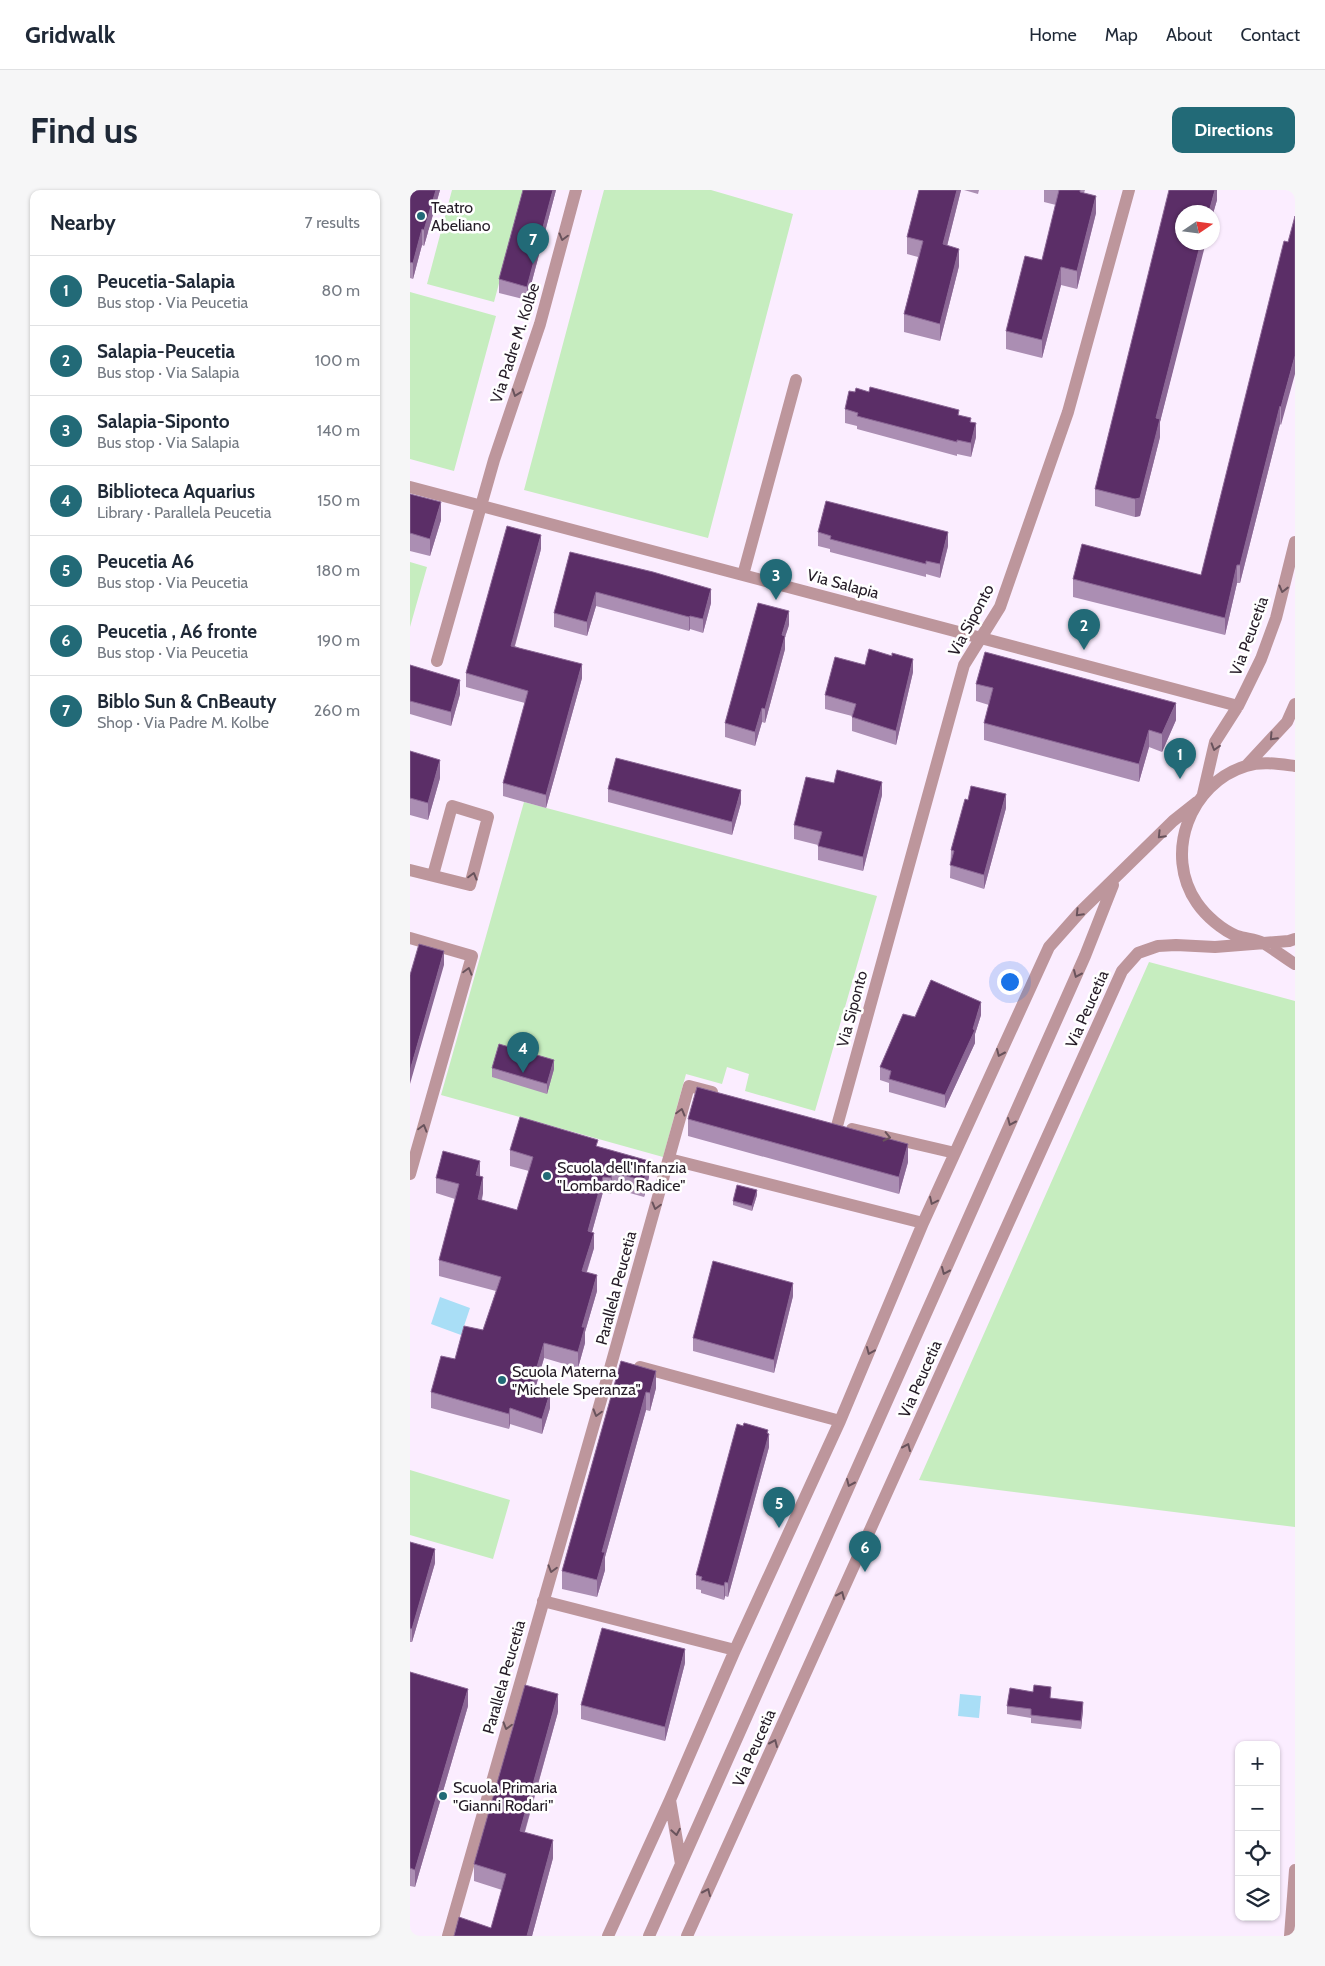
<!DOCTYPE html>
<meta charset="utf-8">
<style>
:root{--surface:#fff;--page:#f6f6f7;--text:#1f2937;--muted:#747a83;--line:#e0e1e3;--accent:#226a77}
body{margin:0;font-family:Cabin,sans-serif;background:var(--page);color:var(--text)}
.controls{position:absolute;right:15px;bottom:15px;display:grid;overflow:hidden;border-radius:10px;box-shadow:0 1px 4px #0004}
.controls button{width:45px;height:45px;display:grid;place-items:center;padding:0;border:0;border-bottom:1px solid var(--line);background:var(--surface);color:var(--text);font:25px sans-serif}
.compass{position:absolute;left:765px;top:15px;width:45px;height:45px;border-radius:50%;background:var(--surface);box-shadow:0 1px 4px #0004;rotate:77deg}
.you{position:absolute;left:599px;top:791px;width:18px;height:18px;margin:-12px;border:4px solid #fff;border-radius:50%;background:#1a73e8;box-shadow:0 0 0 8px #1a73e833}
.badge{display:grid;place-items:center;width:32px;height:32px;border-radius:50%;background:var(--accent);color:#fff;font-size:16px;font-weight:700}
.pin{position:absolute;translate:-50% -41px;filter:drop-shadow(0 1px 2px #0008)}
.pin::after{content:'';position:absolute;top:26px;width:18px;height:15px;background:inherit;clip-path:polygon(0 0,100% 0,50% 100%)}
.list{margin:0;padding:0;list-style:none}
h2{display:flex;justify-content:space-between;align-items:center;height:65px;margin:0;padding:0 20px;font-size:21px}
h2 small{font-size:16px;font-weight:400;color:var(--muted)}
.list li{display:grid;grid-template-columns:32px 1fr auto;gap:15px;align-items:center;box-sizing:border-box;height:70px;padding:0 20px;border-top:1px solid var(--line)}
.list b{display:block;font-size:19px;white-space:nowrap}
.list p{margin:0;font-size:16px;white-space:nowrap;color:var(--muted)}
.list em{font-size:16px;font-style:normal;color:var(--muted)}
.icon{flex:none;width:28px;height:28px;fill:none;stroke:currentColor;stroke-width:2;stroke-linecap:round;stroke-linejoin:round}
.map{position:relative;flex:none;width:885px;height:1746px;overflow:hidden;border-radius:10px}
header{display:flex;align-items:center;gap:30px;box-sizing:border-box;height:70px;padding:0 25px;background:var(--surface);border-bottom:1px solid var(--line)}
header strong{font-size:24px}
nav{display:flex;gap:28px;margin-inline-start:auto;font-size:18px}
.intro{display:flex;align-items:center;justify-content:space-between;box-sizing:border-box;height:120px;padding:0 30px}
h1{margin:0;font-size:35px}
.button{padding:12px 22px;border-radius:10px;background:var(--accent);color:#fff;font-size:18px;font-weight:700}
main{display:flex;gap:30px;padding:0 30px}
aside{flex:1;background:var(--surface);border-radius:10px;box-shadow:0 1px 4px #0004}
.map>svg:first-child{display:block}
.green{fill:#c6edbf}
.water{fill:#a9def6}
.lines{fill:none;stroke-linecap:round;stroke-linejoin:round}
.street{stroke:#bd969c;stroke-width:12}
.wall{fill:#ab8eb3}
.shaded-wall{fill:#8b6795}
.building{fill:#5b2e67;stroke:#8b6795}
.oneway{stroke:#69535c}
.poi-dot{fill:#226a77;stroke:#fff;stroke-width:2}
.labels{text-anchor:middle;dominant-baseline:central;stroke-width:5;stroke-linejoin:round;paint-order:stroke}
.poi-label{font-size:16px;fill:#251c27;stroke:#fff;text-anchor:start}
.street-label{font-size:16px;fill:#251c27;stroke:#fff}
</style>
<header>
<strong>Gridwalk</strong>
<nav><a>Home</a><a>Map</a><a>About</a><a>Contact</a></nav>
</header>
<div class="intro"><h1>Find us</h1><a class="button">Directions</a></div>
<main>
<aside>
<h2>Nearby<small>7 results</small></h2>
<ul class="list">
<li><span class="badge">1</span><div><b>Peucetia-Salapia</b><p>Bus stop · Via Peucetia</p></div><em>80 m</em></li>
<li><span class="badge">2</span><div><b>Salapia-Peucetia</b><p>Bus stop · Via Salapia</p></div><em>100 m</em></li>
<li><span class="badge">3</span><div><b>Salapia-Siponto</b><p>Bus stop · Via Salapia</p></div><em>140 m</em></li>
<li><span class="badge">4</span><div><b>Biblioteca Aquarius</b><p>Library · Parallela Peucetia</p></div><em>150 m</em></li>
<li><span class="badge">5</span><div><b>Peucetia A6</b><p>Bus stop · Via Peucetia</p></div><em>180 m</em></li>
<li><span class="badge">6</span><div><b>Peucetia , A6 fronte</b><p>Bus stop · Via Peucetia</p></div><em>190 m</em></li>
<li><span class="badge">7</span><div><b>Biblo Sun &amp; CnBeauty</b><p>Shop · Via Padre M. Kolbe</p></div><em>260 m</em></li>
</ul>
</aside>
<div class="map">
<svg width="885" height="1746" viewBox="0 0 885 1746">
<rect width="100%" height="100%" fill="#fbedff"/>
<path class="green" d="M 42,0 L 114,0 L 84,112 L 17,94 Z
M 194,0 L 301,0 L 383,24 L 298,348 L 114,300 Z
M 0,102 L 86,126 L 44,281 L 0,269 Z
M 0,372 L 17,377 L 0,437 Z
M 114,612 L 467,706 L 405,921 L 335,901 L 339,884 L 317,877 L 312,894 L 276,884 L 253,967 L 31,905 Z
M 739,772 L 885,811 L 885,1337 L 509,1290 Z
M 0,1280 L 100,1310 L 83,1369 L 0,1345 Z"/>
<path class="water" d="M 30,1107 L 60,1118 L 51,1145 L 21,1134 Z
M 550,1504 L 571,1506 L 569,1528 L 548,1526 Z"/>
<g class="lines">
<path class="street" d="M 0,297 L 828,516
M 333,385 L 386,190
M 27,471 L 84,270 L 130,134 L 166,0
M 836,576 L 877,532 L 885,514
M 885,576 C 869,574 852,571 836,576 C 780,593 753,664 787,713 C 796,726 812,740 827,746 C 836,749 845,749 853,753 C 864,759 875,768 885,774
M 793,604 L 805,552 L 828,516 L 851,469 L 866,428 L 885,352
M 0,680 L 60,695 L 78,627 L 42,616 L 23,685
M 0,748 L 62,766 L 0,984
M 427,936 L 554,475 L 590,417 L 658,222 L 719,0
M 442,939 L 545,963
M 259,969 L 513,1033
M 230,1177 L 430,1231
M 133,1411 L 325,1460
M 260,1610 L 271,1674
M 38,1746 C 118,1463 201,1180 279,896 L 302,902
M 198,1746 L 260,1610 L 325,1460 L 430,1231 L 513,1033 L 639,757 L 671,721 L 763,631 L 787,612
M 239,1746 L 675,766 L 703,695
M 277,1746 L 712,781 L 728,763 L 748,756 L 766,755 L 805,757 L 879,751 L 885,749
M 880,1746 L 885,1680"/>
</g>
<path class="wall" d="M 0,0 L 30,0 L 14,56 L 12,55 L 3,89 L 0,88 Z
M 146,0 L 117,110 L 89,103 L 89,89 Z
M 509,0 L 551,0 L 537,56 L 549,76 L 530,151 L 494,142 L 494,124 L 508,67 L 497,64 L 497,47 Z
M 554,0 L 569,0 L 568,4 Z
M 634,0 L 675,0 L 674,3 L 686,23 L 667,99 L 651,95 L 632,168 L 596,159 L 596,141 L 632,70 L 646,15 L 634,12 Z
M 807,0 L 807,10 L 802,27 L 802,22 L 750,232 L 750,247 L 730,326 L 725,327 L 685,316 L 685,299 Z
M 878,52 L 871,235 L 870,234 L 830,393 L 827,393 L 815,445 L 663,407 L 663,389 L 791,385 Z
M 445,202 L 549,225 L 561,232 L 566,247 L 561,267 L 547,264 L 547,266 L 447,239 L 447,236 L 435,233 L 435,219 Z
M 0,304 L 31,330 L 20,366 L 0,361 Z
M 408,342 L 538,356 L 530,388 L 516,384 L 516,387 L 420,362 L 420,359 L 408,356 Z
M 131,359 L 105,456 L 172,488 L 136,618 L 93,606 L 93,593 L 115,513 L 56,497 L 56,483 Z
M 160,362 L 301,413 L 293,443 L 280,439 L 279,441 L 186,416 L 177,446 L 144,437 L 144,423 Z
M 379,435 L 375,447 L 375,459 L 355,533 L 352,532 L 345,556 L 315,547 L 315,533 Z
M 0,475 L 50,504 L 41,536 L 0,524 Z
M 455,475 L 503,482 L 486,555 L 442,541 L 442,526 L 415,519 L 415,505 Z
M 566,494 L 766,530 L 752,562 L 739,557 L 729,592 L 574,550 L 574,533 L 579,515 L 566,511 Z
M 0,561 L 30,588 L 18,630 L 0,625 Z
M 198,599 L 331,613 L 322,645 L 198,612 Z
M 472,605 L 453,681 L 408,670 L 408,655 L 384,649 L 384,635 Z
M 596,618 L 574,699 L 540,688 L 541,660 Z
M 571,825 L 565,844 L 565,853 L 535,918 L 479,902 L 479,893 L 470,890 L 470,877 L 505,827 Z
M 82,878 L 144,879 L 137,904 L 82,887 Z
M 278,929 L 498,972 L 489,1004 L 278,946 Z
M 188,957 L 239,987 L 234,1007 L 202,998 L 201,1004 L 193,1002 L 182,1042 L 184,1058 L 177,1082 L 187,1101 L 175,1142 L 175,1153 L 168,1178 L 134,1168 L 123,1207 L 140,1218 L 132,1244 L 100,1234 L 99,1239 L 21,1218 L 21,1202 L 45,1169 L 73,1140 L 86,1101 L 29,1086 L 29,1070 L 45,1009 L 26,1003 L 26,988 L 70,986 L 73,1003 L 72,1010 L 107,1020 L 119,981 L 100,976 L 100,960 Z
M 347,1005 L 342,1021 L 323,1015 L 323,1011 Z
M 383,1106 L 364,1183 L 283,1161 L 283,1148 Z
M 211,1171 L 246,1198 L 240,1221 L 236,1220 L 195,1367 L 195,1380 L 187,1407 L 152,1399 L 152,1381 Z
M 358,1243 L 359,1257 L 318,1407 L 315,1406 L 314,1410 L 291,1403 L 291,1400 L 286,1399 L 286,1385 Z
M 0,1352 L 25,1373 L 2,1452 L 0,1452 Z
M 275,1473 L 255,1551 L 171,1529 L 171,1515 Z
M 0,1482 L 58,1516 L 5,1697 L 0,1696 Z
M 641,1508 L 673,1520 L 671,1539 L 621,1533 L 621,1528 L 597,1524 L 597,1516 Z
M 148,1522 L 115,1642 L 143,1668 L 122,1746 L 44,1746 L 81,1738 L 92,1700 L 64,1691 L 64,1674 Z"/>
<path class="shaded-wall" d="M 26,0 L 30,0 L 14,56 L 14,40 Z
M 143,0 L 146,0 L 117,110 L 117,97 Z
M 547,0 L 551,0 L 533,72 L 533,54 Z
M 805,0 L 807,0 L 807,10 L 802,27 L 802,22 L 799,22 Z
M 686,6 L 686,23 L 667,99 L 667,81 Z
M 12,39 L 12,55 L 3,89 L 3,73 Z
M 791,52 L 796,52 L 750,232 L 750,247 L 730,326 L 725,327 L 725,309 Z
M 549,59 L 549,76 L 530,151 L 530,134 Z
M 651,77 L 651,95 L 632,168 L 632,150 Z
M 885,166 L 885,184 L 871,235 L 871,217 Z
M 870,216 L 870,234 L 830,393 L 830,375 Z
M 566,233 L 566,247 L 561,267 L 561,253 Z
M 31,312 L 31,330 L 20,366 L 20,349 Z
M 538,342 L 538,356 L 530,388 L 530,374 Z
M 131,345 L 131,359 L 101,469 L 101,456 Z
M 827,375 L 827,393 L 815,445 L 815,428 Z
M 301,399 L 301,413 L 293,443 L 293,429 Z
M 186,402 L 186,416 L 177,446 L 177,432 Z
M 379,421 L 379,435 L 375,447 L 375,459 L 355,533 L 355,519 L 372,445 Z
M 280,426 L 280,439 L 279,441 L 279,427 Z
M 503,469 L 503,482 L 486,555 L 486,541 Z
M 172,474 L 172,488 L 136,618 L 136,605 Z
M 50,490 L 50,504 L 41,536 L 41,522 Z
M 766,513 L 766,530 L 752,562 L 752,544 Z
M 352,518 L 352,532 L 345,556 L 345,542 Z
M 739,540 L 739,557 L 729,592 L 729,574 Z
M 30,570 L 30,588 L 18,630 L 18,613 Z
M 472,592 L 472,605 L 453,681 L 453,667 Z
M 331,600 L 331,613 L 322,645 L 322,632 Z
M 596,604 L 596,618 L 574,699 L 574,685 Z
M 34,761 L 34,775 L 0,894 L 0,881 Z
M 571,812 L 571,825 L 565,844 L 565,853 L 535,918 L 535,905 L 563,839 Z
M 144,870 L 144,879 L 137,904 L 137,894 Z
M 498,954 L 498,972 L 489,1004 L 489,987 Z
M 70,971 L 70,987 L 66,985 Z
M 239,971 L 239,987 L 234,1007 L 234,991 Z
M 202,982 L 202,998 L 201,1004 L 201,988 Z
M 73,987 L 73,1003 L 68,1024 L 68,1009 Z
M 193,987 L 193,1002 L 178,1056 L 178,1041 Z
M 347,1000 L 347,1005 L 342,1021 L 342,1016 Z
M 184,1043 L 184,1058 L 172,1096 L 172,1081 Z
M 187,1085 L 187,1101 L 175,1142 L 175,1153 L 168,1178 L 168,1162 L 172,1137 Z
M 383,1093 L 383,1106 L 364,1183 L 364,1170 Z
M 134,1153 L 134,1168 L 118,1223 L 118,1208 Z
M 246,1181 L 246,1198 L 240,1221 L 240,1203 Z
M 236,1202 L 236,1220 L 195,1367 L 195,1380 L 187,1407 L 187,1390 L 192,1362 Z
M 140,1203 L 140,1218 L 132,1244 L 132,1229 Z
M 100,1218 L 100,1234 L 99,1239 L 99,1224 Z
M 358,1240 L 358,1248 L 359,1244 L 359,1257 L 318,1407 L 318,1393 Z
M 25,1359 L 25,1373 L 2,1452 L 2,1439 Z
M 315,1392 L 315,1406 L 314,1410 L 314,1396 Z
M 275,1459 L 275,1473 L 255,1551 L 255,1537 Z
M 58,1499 L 58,1516 L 5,1697 L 5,1680 Z
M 148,1504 L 148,1522 L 110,1658 L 110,1641 Z
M 673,1512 L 673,1520 L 671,1539 L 671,1531 Z
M 143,1650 L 143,1668 L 122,1746 L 117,1746 Z"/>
<path class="building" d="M 0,0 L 26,0 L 14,40 L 12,39 L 3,73 L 0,72 Z
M 113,0 L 143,0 L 117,97 L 89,89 Z
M 509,0 L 547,0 L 533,54 L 549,59 L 530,134 L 494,124 L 513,51 L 497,47 Z
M 649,0 L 670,0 L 670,2 L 686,6 L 667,81 L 651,77 L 632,150 L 596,141 L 615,66 L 632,70 Z
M 759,0 L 805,0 L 799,22 L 772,22 L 772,52 L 791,52 L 746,228 L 750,229 L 730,308 L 725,309 L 685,299 Z
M 885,26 L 885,166 L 871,217 L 870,216 L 830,375 L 827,375 L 815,428 L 663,389 L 672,354 L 791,385 L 874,51 L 878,52 Z
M 460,197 L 549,220 L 548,225 L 561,228 L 560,232 L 566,233 L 561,253 L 547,250 L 547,252 L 447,226 L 448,223 L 435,219 L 439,201 L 445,202 L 446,198 L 459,202 Z
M 0,304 L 31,312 L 20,349 L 0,343 Z
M 416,311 L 538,342 L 530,374 L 516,371 L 516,374 L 420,349 L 421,346 L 408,342 Z
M 97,336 L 131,345 L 101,456 L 172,474 L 136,605 L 93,593 L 118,501 L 56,483 Z
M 160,362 L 243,382 L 301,399 L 293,429 L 280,426 L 279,427 L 186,402 L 177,432 L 144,423 Z
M 348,413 L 379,421 L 372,445 L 375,446 L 355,519 L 352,518 L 345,542 L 315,533 Z
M 459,459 L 482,466 L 482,463 L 503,469 L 486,541 L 442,527 L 446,514 L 415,505 L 425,467 L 455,475 Z
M 575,462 L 766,513 L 752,544 L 739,540 L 729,574 L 574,533 L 583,498 L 566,494 Z
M 0,475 L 50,490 L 41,522 L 0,511 Z
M 0,561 L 30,570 L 18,613 L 0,608 Z
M 206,568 L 331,600 L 322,632 L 198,599 Z
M 427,580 L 472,592 L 453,667 L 408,656 L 412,642 L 384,635 L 396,587 L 424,593 Z
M 561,596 L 596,604 L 574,685 L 540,675 L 544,661 L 541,660 L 555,609 L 558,610 Z
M 9,754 L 34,761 L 0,881 L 0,785 Z
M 521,790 L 571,812 L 563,839 L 565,840 L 535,905 L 479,889 L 481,881 L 470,877 L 493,824 L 505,827 Z
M 89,854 L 144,870 L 137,894 L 82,878 Z
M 287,897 L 498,954 L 489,987 L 278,929 Z
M 110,927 L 188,950 L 186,956 L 239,971 L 234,991 L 202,982 L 201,988 L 193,987 L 178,1041 L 184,1043 L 172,1081 L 187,1085 L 172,1137 L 175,1137 L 168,1162 L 134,1153 L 118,1208 L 140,1203 L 132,1229 L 100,1218 L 99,1224 L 21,1202 L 31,1166 L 45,1169 L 54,1136 L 73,1140 L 91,1087 L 29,1070 L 49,994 L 26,988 L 33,961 L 70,971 L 66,985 L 73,987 L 68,1009 L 107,1020 L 123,967 L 100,960 Z
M 327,995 L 347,1000 L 342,1016 L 323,1011 Z
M 303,1071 L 383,1093 L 364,1170 L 283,1148 Z
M 211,1171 L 246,1181 L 240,1203 L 236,1202 L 192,1362 L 195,1362 L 187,1390 L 152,1381 Z
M 334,1233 L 358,1240 L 357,1243 L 359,1244 L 318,1393 L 315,1392 L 314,1396 L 291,1390 L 292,1387 L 286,1385 L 327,1234 L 333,1236 Z
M 0,1352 L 25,1359 L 2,1439 L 0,1438 Z
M 192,1438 L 275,1459 L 255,1537 L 171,1515 Z
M 0,1482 L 58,1499 L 5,1680 L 0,1678 Z
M 115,1495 L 148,1504 L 110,1641 L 143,1650 L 117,1746 L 44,1746 L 49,1727 L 81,1738 L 96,1684 L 64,1674 Z
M 624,1495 L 641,1497 L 640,1508 L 673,1512 L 671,1531 L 621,1525 L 621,1519 L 597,1516 L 600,1498 L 623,1502 Z"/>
<defs><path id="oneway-chevron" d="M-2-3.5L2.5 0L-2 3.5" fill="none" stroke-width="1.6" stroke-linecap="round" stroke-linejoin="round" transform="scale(1.25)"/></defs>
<g class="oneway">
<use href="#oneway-chevron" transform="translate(153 47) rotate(105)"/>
<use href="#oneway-chevron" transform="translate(106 203) rotate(109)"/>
<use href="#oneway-chevron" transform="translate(873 399) rotate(104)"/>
<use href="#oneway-chevron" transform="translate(863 547) rotate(133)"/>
<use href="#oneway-chevron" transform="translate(805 557) rotate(107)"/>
<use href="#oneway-chevron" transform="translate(751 645) rotate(134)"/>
<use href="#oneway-chevron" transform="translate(63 686) rotate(-75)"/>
<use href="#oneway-chevron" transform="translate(669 723) rotate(134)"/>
<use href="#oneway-chevron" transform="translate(58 781) rotate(-74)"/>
<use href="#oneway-chevron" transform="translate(667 784) rotate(114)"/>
<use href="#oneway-chevron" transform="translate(590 863) rotate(114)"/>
<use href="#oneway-chevron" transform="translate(271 922) rotate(-75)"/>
<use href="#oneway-chevron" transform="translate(601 932) rotate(114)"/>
<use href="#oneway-chevron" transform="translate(13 938) rotate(-74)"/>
<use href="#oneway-chevron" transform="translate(477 947) rotate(13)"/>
<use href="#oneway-chevron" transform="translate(523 1011) rotate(115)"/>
<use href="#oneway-chevron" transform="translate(246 1016) rotate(105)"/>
<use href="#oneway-chevron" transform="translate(535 1081) rotate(114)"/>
<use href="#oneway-chevron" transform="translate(460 1161) rotate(113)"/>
<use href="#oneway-chevron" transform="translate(187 1223) rotate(106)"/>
<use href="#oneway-chevron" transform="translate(497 1257) rotate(-66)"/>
<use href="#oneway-chevron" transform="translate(440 1293) rotate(114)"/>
<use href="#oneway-chevron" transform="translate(142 1379) rotate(106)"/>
<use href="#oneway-chevron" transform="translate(431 1405) rotate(-66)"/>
<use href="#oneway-chevron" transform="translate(97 1536) rotate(106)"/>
<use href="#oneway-chevron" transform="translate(364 1553) rotate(-66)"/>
<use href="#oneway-chevron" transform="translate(266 1642) rotate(80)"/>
<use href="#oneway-chevron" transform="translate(297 1702) rotate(-66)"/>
</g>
<g class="poi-dot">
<circle cx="11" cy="26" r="5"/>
<circle cx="137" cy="986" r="5"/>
<circle cx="92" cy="1190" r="5"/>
<circle cx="33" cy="1606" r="5"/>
</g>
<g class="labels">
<g class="poi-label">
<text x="21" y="17">Teatro<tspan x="21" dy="18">Abeliano</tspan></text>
<text x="147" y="977">Scuola dell'Infanzia<tspan x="147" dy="18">"Lombardo Radice"</tspan></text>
<text x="102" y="1181">Scuola Materna<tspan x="102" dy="18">"Michele Speranza"</tspan></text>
<text x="43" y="1597">Scuola Primaria<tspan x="43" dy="18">"Gianni Rodari"</tspan></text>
</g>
<g class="street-label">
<text transform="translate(105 153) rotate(-72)">Via Padre M. Kolbe</text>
<text transform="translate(433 394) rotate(15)">Via Salapia</text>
<text transform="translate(561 430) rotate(-62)">Via Siponto</text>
<text transform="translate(839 446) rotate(-70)">Via Peucetia</text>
<text transform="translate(442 819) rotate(-75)">Via Siponto</text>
<text transform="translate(677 819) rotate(-66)">Via Peucetia</text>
<text transform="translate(206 1098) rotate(-75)">Parallela Peucetia</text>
<text transform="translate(510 1189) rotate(-66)">Via Peucetia</text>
<text transform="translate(94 1487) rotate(-74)">Parallela Peucetia</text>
<text transform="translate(344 1558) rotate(-66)">Via Peucetia</text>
</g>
</g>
</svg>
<div class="controls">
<button>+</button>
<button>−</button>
<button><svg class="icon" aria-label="locate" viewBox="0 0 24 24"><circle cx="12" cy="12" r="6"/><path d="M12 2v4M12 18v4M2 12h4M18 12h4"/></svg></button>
<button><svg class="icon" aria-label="layers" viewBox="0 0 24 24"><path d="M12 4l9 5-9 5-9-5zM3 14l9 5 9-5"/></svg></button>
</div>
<svg class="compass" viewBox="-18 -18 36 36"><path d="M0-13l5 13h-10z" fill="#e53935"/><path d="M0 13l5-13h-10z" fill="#747a83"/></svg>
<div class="you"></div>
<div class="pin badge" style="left:770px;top:589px">1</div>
<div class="pin badge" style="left:674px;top:460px">2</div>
<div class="pin badge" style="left:366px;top:410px">3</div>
<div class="pin badge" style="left:113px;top:883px">4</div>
<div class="pin badge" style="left:369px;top:1338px">5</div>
<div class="pin badge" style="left:455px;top:1382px">6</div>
<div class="pin badge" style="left:123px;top:74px">7</div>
</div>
</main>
